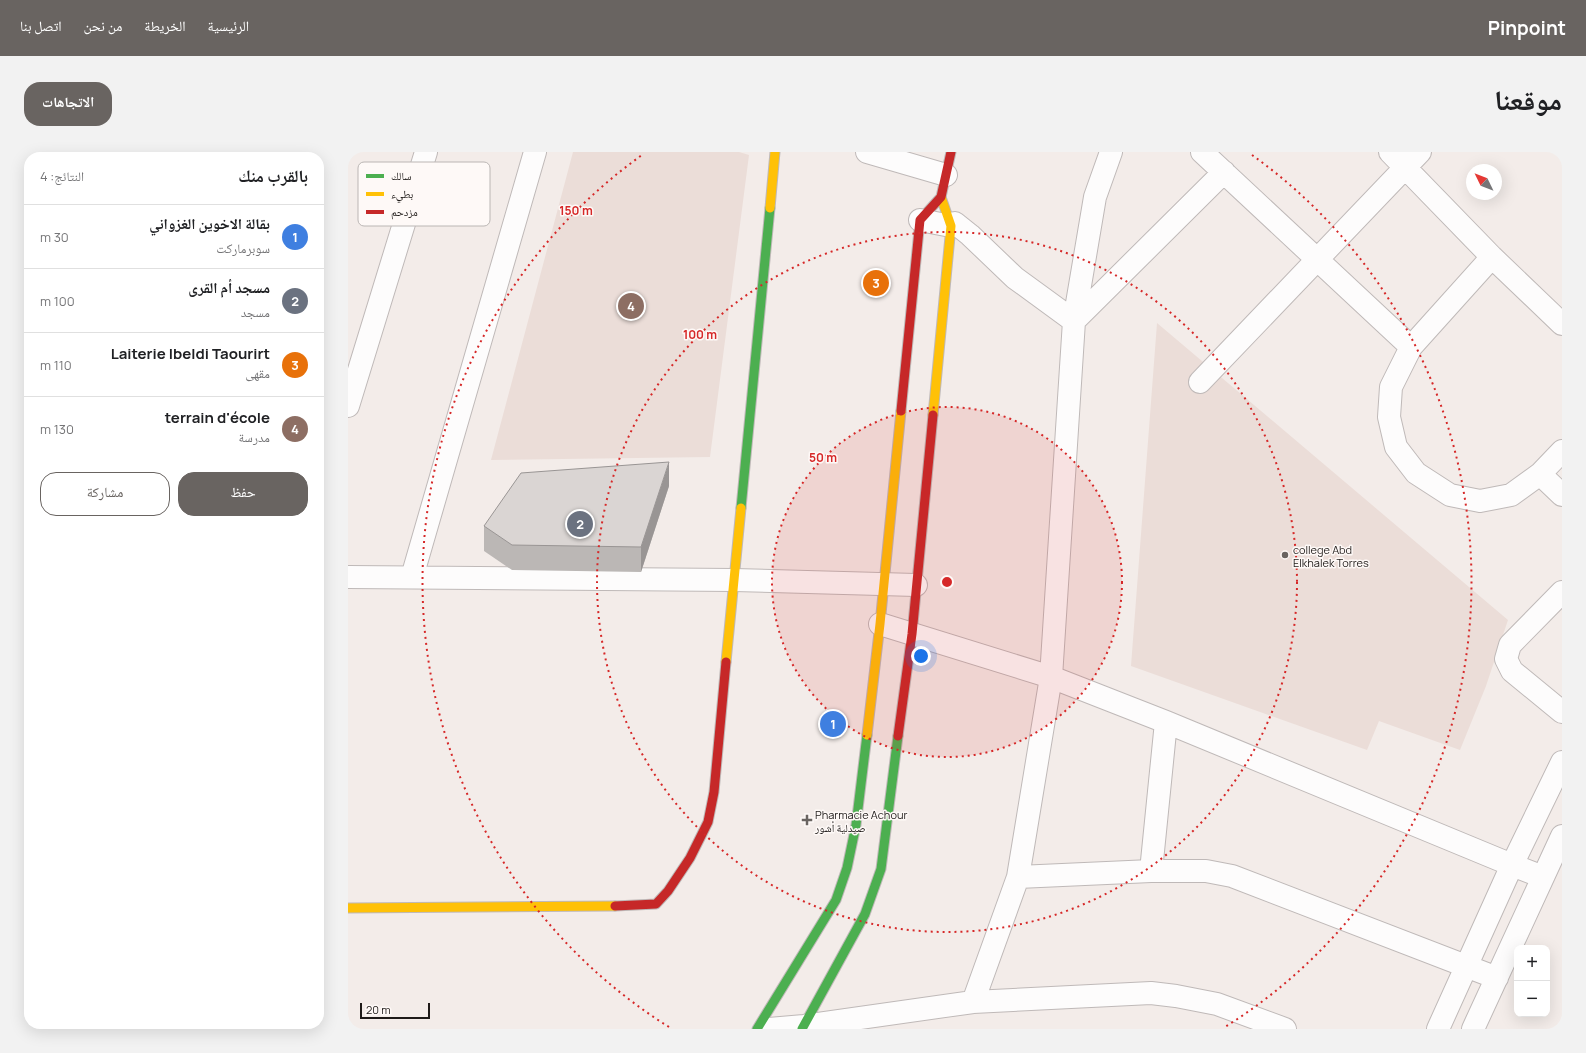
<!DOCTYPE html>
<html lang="ar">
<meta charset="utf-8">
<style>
:root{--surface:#fff;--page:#f2f2f2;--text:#202124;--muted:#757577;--line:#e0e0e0;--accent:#696461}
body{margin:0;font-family:Manrope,"Noto Naskh Arabic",sans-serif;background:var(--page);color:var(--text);direction:rtl}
.controls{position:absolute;right:12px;bottom:12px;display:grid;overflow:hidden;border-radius:8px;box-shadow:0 4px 16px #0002}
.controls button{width:36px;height:36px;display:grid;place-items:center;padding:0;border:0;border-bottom:1px solid var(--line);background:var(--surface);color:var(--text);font:20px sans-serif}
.compass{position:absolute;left:1118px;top:12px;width:36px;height:36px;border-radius:50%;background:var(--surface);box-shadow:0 4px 16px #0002;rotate:313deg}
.scale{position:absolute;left:12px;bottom:10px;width:70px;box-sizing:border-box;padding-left:4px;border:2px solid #1e1a18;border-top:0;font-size:11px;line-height:14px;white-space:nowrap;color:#1e1a18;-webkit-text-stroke:3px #fef9f7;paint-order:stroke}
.you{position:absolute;left:573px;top:504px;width:14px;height:14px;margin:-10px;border:3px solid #fff;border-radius:50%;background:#1a73e8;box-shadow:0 0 0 6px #1a73e833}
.badge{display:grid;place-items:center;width:26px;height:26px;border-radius:50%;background:var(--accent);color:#fff;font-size:13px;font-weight:700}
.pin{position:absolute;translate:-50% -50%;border:2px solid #fff;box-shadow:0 1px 4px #0006}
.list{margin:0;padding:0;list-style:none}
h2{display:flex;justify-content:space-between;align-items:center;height:52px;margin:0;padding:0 16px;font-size:17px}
h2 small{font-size:13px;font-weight:400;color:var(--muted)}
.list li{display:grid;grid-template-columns:26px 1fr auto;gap:12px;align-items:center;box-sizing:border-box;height:64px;padding:0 16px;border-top:1px solid var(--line)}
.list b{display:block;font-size:15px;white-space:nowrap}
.list p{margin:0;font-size:13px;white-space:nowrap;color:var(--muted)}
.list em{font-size:13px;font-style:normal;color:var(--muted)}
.actions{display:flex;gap:8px;padding:12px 16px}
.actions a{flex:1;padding:9px 0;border:1px solid var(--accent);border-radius:16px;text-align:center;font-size:14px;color:var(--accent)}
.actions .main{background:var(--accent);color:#fff}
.map{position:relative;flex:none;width:1214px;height:877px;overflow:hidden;direction:ltr;border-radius:16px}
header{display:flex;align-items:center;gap:24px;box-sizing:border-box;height:56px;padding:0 20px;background:var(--accent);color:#fff}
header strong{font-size:19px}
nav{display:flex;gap:22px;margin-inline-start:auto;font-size:14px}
.intro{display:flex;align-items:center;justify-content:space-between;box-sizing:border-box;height:96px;padding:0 24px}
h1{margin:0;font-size:28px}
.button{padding:10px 18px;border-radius:16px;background:var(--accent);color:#fff;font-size:14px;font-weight:700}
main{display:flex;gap:24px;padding:0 24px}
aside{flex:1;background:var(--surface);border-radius:16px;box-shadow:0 4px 16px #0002}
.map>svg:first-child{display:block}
.built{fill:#ebddd8}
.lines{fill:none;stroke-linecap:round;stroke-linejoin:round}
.street-casing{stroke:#bfb9b8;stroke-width:24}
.fast-casing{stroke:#bfb9b8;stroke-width:11}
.slow-casing{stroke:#bfb9b8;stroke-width:11}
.jam-casing{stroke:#bfb9b8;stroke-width:11}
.street{stroke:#fdfcfc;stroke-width:22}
.fast{stroke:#4caf50;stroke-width:9}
.slow{stroke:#ffc107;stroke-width:9}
.jam{stroke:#c62828;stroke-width:9}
.wall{fill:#bbb7b5}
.shaded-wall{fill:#999594}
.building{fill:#dad5d3;stroke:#999594}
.ring{fill:none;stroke:#d62828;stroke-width:2;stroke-dasharray:2 4}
.poi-dot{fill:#696461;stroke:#fef9f7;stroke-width:1.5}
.labels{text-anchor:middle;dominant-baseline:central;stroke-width:3;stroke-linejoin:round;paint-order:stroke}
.poi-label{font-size:11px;fill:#1e1a18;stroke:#fef9f7;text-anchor:start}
.key{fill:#fef9f7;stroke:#bbb6b4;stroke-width:1}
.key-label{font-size:11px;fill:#1e1a18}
.centre{fill:#d62828;stroke:#fef9f7;stroke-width:2}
.ring-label{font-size:12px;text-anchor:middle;font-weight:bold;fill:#d62828;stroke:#fef9f7;stroke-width:3;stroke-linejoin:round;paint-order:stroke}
</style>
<header>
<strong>Pinpoint</strong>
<nav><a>الرئيسية</a><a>الخريطة</a><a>من نحن</a><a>اتصل بنا</a></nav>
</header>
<div class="intro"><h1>موقعنا</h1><a class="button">الاتجاهات</a></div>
<main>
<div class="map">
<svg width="1214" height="877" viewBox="0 0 1214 877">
<rect width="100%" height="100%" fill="#f3ece9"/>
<path class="built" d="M 225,0 L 391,0 L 401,3 L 362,305 L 143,308 Z
M 809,171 L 1160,468 L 1138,534 L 1112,598 L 1031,569 L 1019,598 L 783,514 Z"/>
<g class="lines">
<defs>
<path id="street" d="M 519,0 L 598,23
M 854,0 L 1063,195
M 1042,0 L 1144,105 L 1214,172
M 572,68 L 603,74 L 607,71 L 622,83 L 667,126 L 726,169 L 876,20
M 1144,105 L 1063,195 L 1043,235 L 1041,265 L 1048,295 L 1068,321 L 1102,343 L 1132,349 L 1163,343 L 1192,322 L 1214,299
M 852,230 L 1072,0
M 0,254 L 78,0
M 1192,322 L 1214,343
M 0,425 L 386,428 L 568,433
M 64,425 L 187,0
M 1214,440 L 1162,493 L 1158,507 L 1164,519 L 1214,560
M 532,472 L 703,525 L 818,570 L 1164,713 L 1195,725
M 803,719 L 818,570
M 670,725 L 803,719 L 858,719 L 884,724 L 1149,826
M 625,850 L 670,725 L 703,525 L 726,169 L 747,45 L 763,0
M 421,877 L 456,874 L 625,850 L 803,841 L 828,844 L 869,852 L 937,877
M 1090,877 L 1164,713 L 1214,610
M 1125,877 L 1214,684"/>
<path id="fast" d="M 393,356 L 422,56
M 409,877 L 488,748 L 499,716 L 508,673 L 519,583
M 454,877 L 517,762 L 533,717 L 550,584"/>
<path id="slow" d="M 422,56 L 427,0
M 585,263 L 603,74 L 593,45
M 378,510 L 393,356
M 519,583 L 532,472 L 553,259
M 0,756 L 267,754"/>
<path id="jam" d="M 553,259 L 572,68 L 593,45 L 603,0
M 550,584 L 564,482 L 585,263
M 267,754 L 308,752 L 320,739 L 342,706 L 360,670 L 366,640 L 378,510"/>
</defs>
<use href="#street" class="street-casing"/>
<use href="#fast" class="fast-casing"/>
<use href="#slow" class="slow-casing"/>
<use href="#jam" class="jam-casing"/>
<use href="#street" class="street"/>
<use href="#fast" class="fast"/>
<use href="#slow" class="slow"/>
<use href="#jam" class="jam"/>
</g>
<path class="wall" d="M 321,334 L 293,420 L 164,418 L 136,399 L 136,374 Z"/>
<path class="shaded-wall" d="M 321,310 L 321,334 L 293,420 L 293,395 Z"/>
<path class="building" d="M 321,310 L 293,395 L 164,393 L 136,374 L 173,321 Z"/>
<circle cx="599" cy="430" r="175" fill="#d62828" fill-opacity=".12"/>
<g class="ring">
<circle cx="599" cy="430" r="175"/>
<circle cx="599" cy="430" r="350"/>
<path d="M321 875A525 525 0 0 1 294 3M904 3A525 525 0 0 1 877 875"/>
</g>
<g class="poi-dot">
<circle cx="937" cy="403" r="4"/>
<path d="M457 662h4v4h4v4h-4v4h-4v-4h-4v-4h4z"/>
</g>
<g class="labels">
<g class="poi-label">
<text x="945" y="397">college Abd<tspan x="945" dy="13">Elkhalek Torres</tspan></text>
<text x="467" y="662">Pharmacie Achour<tspan x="467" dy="13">صيدلية أشور</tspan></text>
</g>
</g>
<rect x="10" y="10" width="132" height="64" rx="6" class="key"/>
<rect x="18" y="22" width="18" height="4" fill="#4caf50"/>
<rect x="18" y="40" width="18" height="4" fill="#ffc107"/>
<rect x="18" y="58" width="18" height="4" fill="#c62828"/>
<g class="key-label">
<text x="43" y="28">سالك</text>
<text x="43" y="46">بطيء</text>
<text x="43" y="64">مزدحم</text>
</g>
<circle cx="599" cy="430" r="6" class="centre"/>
<g class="ring-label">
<text x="228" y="63">150 m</text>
<text x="352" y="187">100 m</text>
<text x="475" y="310">50 m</text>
</g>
</svg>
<div class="controls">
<button>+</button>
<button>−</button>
</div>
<svg class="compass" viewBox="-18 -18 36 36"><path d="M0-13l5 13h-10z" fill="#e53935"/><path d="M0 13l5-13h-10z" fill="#757577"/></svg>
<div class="scale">20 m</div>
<div class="you"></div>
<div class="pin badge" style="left:485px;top:572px;background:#3f7fe0">1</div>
<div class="pin badge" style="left:232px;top:372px;background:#6b7280">2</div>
<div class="pin badge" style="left:528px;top:131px;background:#e8710a">3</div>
<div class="pin badge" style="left:283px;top:154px;background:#8d6e63">4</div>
</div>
<aside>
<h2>بالقرب منك<small>النتائج: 4</small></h2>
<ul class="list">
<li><span class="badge" style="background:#3f7fe0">1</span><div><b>بقالة الاخوين الغزواني</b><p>سوبرماركت</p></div><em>30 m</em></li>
<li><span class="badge" style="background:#6b7280">2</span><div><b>مسجد أم القرى</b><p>مسجد</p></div><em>100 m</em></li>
<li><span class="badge" style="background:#e8710a">3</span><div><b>Laiterie lbeldi Taourirt</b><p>مقهى</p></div><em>110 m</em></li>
<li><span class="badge" style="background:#8d6e63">4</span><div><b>terrain d'école</b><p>مدرسة</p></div><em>130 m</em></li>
</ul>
<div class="actions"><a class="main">حفظ</a><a>مشاركة</a></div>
</aside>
</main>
